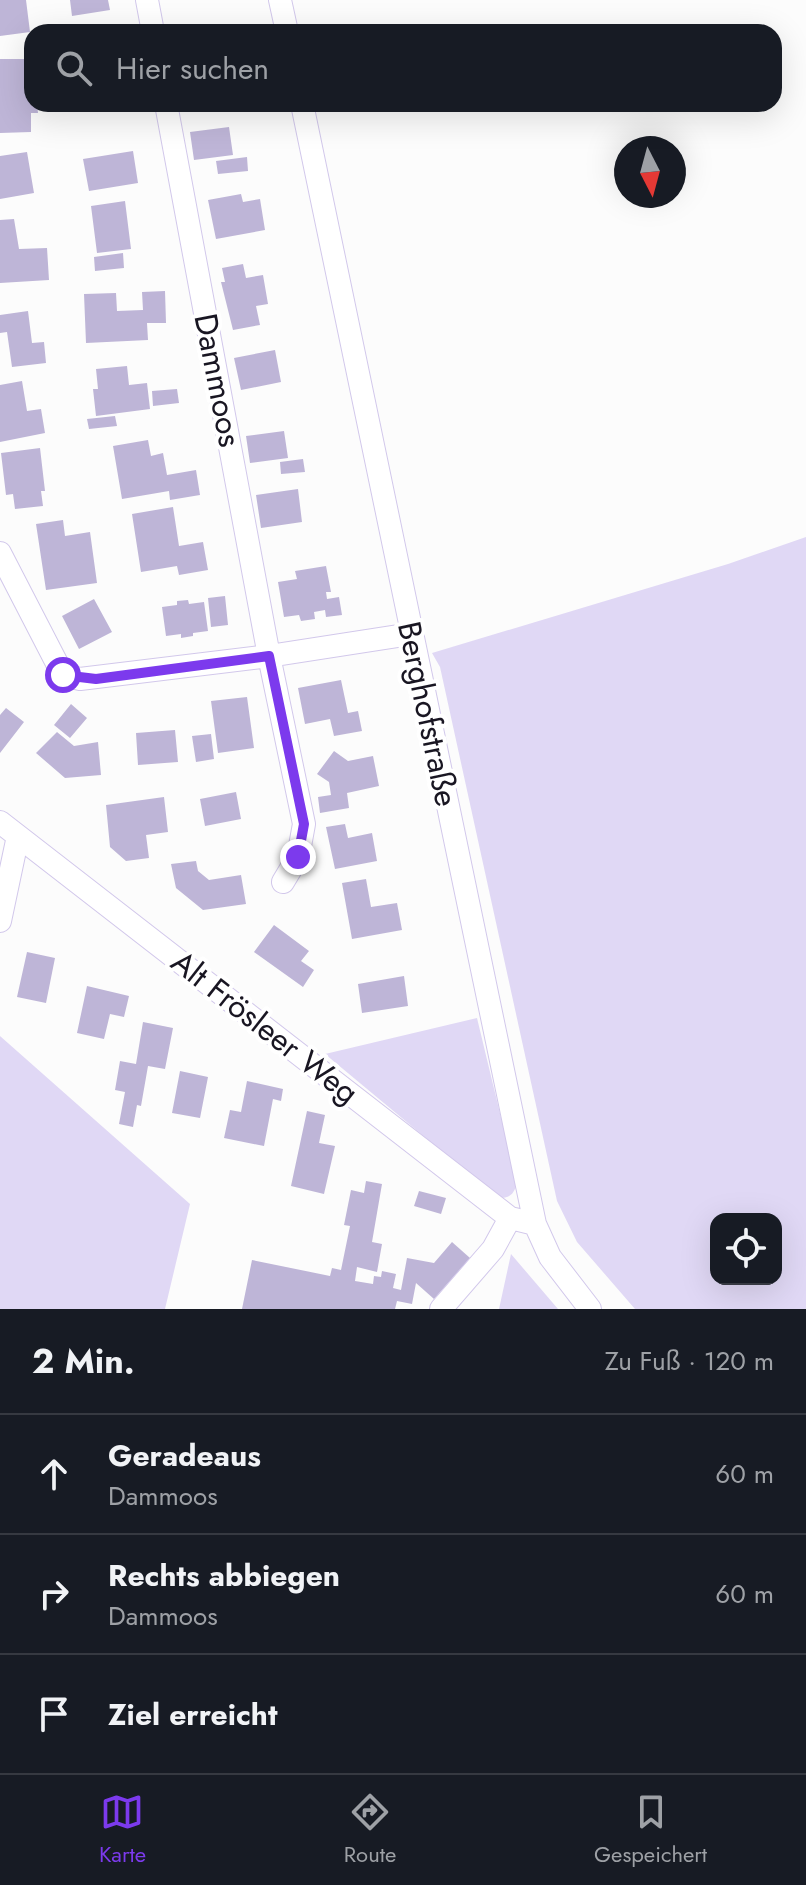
<!DOCTYPE html>
<html lang="de">
<meta charset="utf-8">
<style>
:root{--surface:#171b24;--page:#20242c;--text:#f1f3f6;--muted:#9ea1a6;--line:#363941;--accent:#7c3aed}
body{margin:0;font-family:Jost,sans-serif;background:var(--page);color:var(--text)}
.controls{position:absolute;right:24px;bottom:24px;display:grid;overflow:hidden;border-radius:16px;box-shadow:0 8px 32px #0002}
.controls button{width:72px;height:72px;display:grid;place-items:center;padding:0;border:0;border-bottom:2px solid var(--line);background:var(--surface);color:var(--text);font:40px sans-serif}
.compass{position:absolute;left:614px;top:136px;width:72px;height:72px;border-radius:50%;background:var(--surface);box-shadow:0 8px 32px #0002;rotate:174deg}
.stop{position:absolute;width:24px;height:24px;margin:-18px;border:6px solid #7c3aed;border-radius:50%;background:#fff}
.stop.end{background:#7c3aed;border-color:#fff;box-shadow:0 2px 8px #0008}
.list{margin:0;padding:0;list-style:none}
h2{display:flex;justify-content:space-between;align-items:center;height:104px;margin:0;padding:0 32px;font-size:34px}
h2 small{font-size:26px;font-weight:400;color:var(--muted)}
.list li{display:grid;grid-template-columns:52px 1fr auto;gap:24px;align-items:center;box-sizing:border-box;height:120px;padding:0 32px;border-top:2px solid var(--line)}
.list b{display:block;font-size:30px;white-space:nowrap}
.list p{margin:0;font-size:26px;white-space:nowrap;color:var(--muted)}
.list em{font-size:26px;font-style:normal;color:var(--muted)}
.icon{flex:none;width:44px;height:44px;fill:none;stroke:currentColor;stroke-width:2;stroke-linecap:round;stroke-linejoin:round}
.map{position:relative;flex:none;width:806px;height:1309px;overflow:hidden}
.search{position:absolute;background:var(--surface);box-shadow:0 8px 32px #0002;left:24px;right:24px;top:24px;height:88px;display:flex;align-items:center;gap:20px;box-sizing:border-box;padding:0 28px;border-radius:24px;color:var(--muted);font-size:30px}
.sheet{height:464px;background:var(--surface)}
nav{display:flex;justify-content:space-around;align-items:center;box-sizing:border-box;height:112px;border-top:2px solid var(--line);background:var(--surface);font-size:22px;color:var(--muted)}
nav a{display:grid;justify-items:center;gap:4px}
nav .on{color:var(--accent)}
.map>svg:first-child{display:block}
.green{fill:#e0d8f5;fill-rule:evenodd}
.building{fill:#beb5d7}
.lines{fill:none;stroke-linecap:round;stroke-linejoin:round}
.minor-casing{stroke:#d2c8eb;stroke-width:24}
.minor{stroke:#fff;stroke-width:22}
.route{stroke:#7c3aed;stroke-width:10}
.labels{text-anchor:middle;dominant-baseline:central;stroke-width:8;stroke-linejoin:round;paint-order:stroke}
.street-label{font-size:32px;fill:#191622;stroke:#fff}
</style>
<div class="map">
<svg width="806" height="1309" viewBox="0 0 806 1309">
<rect width="100%" height="100%" fill="#fcfcfc"/>
<path class="green" d="M 806,537 L 806,1309 L 635,1309 L 577,1242 L 557,1201 L 440,667 L 432,653 L 728,564 ZM 776,1219 L 776,1279 L 716,1279 L 716,1219 Z
M 477,1018 L 517,1184 C 513,1195 510,1198 498,1198 L 325,1054 Z
M 0,1036 L 190,1204 L 165,1309 L 0,1309 Z
M 511,1254 L 558,1309 L 499,1309 Z"/>
<path class="building" d="M 0,0 L 26,0 L 30,32 L 0,36 Z
M 70,0 L 108,0 L 110,10 L 72,16 Z
M 0,59 L 32,59 L 32,104 L 37,104 L 38,113 L 31,113 L 31,132 L 0,133 Z
M 74,104 L 112,104 L 112,106 L 75,111 Z
M 229,127 L 233,155 L 194,160 L 190,132 Z
M 133,151 L 138,183 L 89,191 L 83,159 Z
M 27,152 L 34,193 L 0,199 L 0,156 Z
M 247,157 L 248,171 L 218,174 L 216,161 Z
M 241,194 L 243,202 L 260,199 L 265,230 L 216,239 L 208,200 Z
M 125,201 L 131,249 L 97,253 L 91,206 Z
M 14,219 L 19,249 L 47,248 L 49,280 L 0,283 L 0,220 Z
M 123,253 L 124,268 L 95,271 L 94,257 Z
M 243,264 L 246,278 L 263,275 L 268,304 L 256,306 L 260,325 L 233,330 L 221,282 L 225,282 L 222,268 Z
M 165,291 L 166,323 L 147,323 L 148,340 L 86,343 L 84,294 L 116,293 L 117,311 L 143,310 L 142,292 Z
M 28,311 L 32,343 L 44,342 L 46,363 L 12,367 L 7,332 L 0,333 L 0,315 Z
M 275,350 L 281,382 L 241,390 L 234,358 Z
M 127,366 L 129,385 L 147,383 L 150,409 L 96,416 L 93,389 L 98,389 L 96,369 Z
M 22,381 L 27,411 L 41,409 L 45,433 L 0,442 L 0,385 Z
M 177,389 L 179,403 L 153,406 L 152,391 Z
M 115,416 L 117,426 L 89,429 L 87,419 Z
M 284,431 L 288,458 L 250,463 L 246,436 Z
M 148,440 L 151,456 L 163,453 L 167,475 L 196,470 L 200,495 L 170,500 L 169,491 L 122,499 L 113,446 Z
M 40,448 L 45,491 L 41,491 L 43,506 L 15,509 L 13,494 L 6,495 L 1,453 Z
M 303,459 L 305,472 L 281,474 L 280,462 Z
M 298,489 L 302,522 L 261,528 L 256,495 Z
M 173,507 L 179,546 L 203,542 L 208,570 L 179,575 L 177,566 L 141,572 L 132,514 Z
M 63,520 L 65,536 L 90,532 L 97,583 L 46,590 L 36,524 Z
M 326,566 L 331,592 L 326,592 L 327,599 L 339,597 L 342,615 L 326,617 L 325,610 L 314,612 L 315,619 L 301,621 L 299,615 L 284,617 L 278,582 L 297,579 L 295,571 Z
M 225,596 L 228,625 L 211,627 L 208,598 Z
M 94,599 L 112,632 L 79,649 L 62,616 Z
M 188,600 L 189,604 L 204,602 L 208,631 L 193,633 L 193,636 L 181,638 L 181,634 L 166,636 L 162,607 L 177,605 L 177,601 Z
M 341,680 L 348,713 L 358,711 L 362,731 L 334,736 L 330,719 L 305,724 L 298,688 Z
M 247,697 L 254,748 L 218,753 L 211,701 Z
M 71,704 L 87,718 L 70,738 L 54,725 Z
M 6,708 L 24,722 L 0,753 L 0,715 Z
M 175,730 L 178,762 L 138,765 L 136,733 Z
M 57,732 L 74,746 L 98,742 L 101,775 L 65,778 L 36,753 Z
M 211,734 L 214,759 L 196,762 L 192,736 Z
M 334,751 L 348,761 L 373,756 L 379,786 L 347,793 L 349,808 L 320,813 L 318,797 L 331,795 L 329,782 L 317,774 Z
M 236,792 L 241,819 L 205,826 L 200,799 Z
M 164,797 L 168,832 L 146,835 L 149,858 L 126,861 L 110,847 L 106,805 Z
M 345,824 L 348,838 L 372,833 L 377,861 L 335,869 L 326,827 Z
M 196,861 L 198,871 L 209,880 L 241,875 L 246,904 L 203,910 L 176,888 L 171,864 Z
M 366,879 L 371,907 L 397,903 L 402,930 L 352,939 L 342,883 Z
M 274,925 L 309,951 L 301,961 L 314,970 L 303,987 L 254,952 Z
M 27,952 L 55,958 L 46,1003 L 17,997 Z
M 404,976 L 408,1006 L 362,1013 L 358,984 Z
M 87,986 L 129,996 L 124,1017 L 110,1014 L 104,1039 L 77,1033 Z
M 143,1022 L 173,1028 L 165,1069 L 148,1066 L 141,1106 L 137,1105 L 133,1127 L 119,1124 L 125,1092 L 115,1090 L 120,1061 L 136,1064 Z
M 180,1071 L 208,1077 L 200,1118 L 172,1113 Z
M 247,1081 L 283,1089 L 281,1101 L 273,1099 L 264,1146 L 224,1138 L 230,1110 L 241,1112 Z
M 307,1111 L 325,1115 L 319,1143 L 335,1146 L 324,1194 L 291,1186 Z
M 366,1181 L 382,1184 L 372,1242 L 382,1244 L 377,1272 L 357,1267 L 355,1281 L 373,1284 L 374,1276 L 381,1277 L 382,1271 L 396,1274 L 393,1288 L 401,1290 L 407,1258 L 434,1263 L 452,1242 L 470,1258 L 434,1299 L 416,1283 L 412,1304 L 397,1301 L 395,1309 L 242,1309 L 252,1260 L 330,1276 L 332,1268 L 341,1270 L 350,1226 L 344,1225 L 351,1190 L 364,1193 Z
M 419,1191 L 446,1198 L 441,1214 L 414,1206 Z"/>
<g class="lines">
<defs>
<path id="minor" d="M 147,0 L 153,32
M 280,0 L 287,32
M 166,104 L 269,656 L 304,824 L 298,857 L 283,882
M 302,104 L 535,1224 L 550,1257 L 590,1309
M 0,553 L 63,675 L 80,679 L 269,656 L 411,634
M 0,822 L 510,1218 L 535,1224
M 0,921 L 18,836
M 441,1309 L 493,1249 L 510,1218"/>
</defs>
<use href="#minor" class="minor-casing"/>
<use href="#minor" class="minor"/>
</g>
<g class="lines">
<path class="route" d="M 63,675 L 96,679 L 269,656 L 304,824 L 298,857"/>
</g>
<g class="labels">
<g class="street-label">
<text transform="translate(218 380) rotate(79)">Dammoos</text>
<text transform="translate(428 714) rotate(78)">Berghofstraße</text>
<text transform="translate(265 1027) rotate(38)">Alt Frösleer Weg</text>
</g>
</g>
</svg>
<div class="controls">
<button><svg class="icon" aria-label="locate" viewBox="0 0 24 24"><circle cx="12" cy="12" r="6"/><path d="M12 2v4M12 18v4M2 12h4M18 12h4"/></svg></button>
</div>
<svg class="compass" viewBox="-18 -18 36 36"><path d="M0-13l5 13h-10z" fill="#e53935"/><path d="M0 13l5-13h-10z" fill="#9ea1a6"/></svg>
<div class="stop" style="left:63px;top:675px"></div>
<div class="stop end" style="left:298px;top:857px"></div>
<div class="search"><svg class="icon" aria-label="search" viewBox="0 0 24 24"><circle cx="10" cy="10" r="6"/><path d="M15 15l6 6"/></svg>Hier suchen</div>
</div>
<section class="sheet">
<h2>2 Min.<small>Zu Fuß · 120 m</small></h2>
<ul class="list">
<li><svg class="icon" aria-label="ahead" viewBox="0 0 24 24"><path d="M12 20V5M6 11l6-6 6 6"/></svg><div><b>Geradeaus</b><p>Dammoos</p></div><em>60 m</em></li>
<li><svg class="icon" aria-label="right" viewBox="0 0 24 24"><path d="M7 20v-9h11M14 6l5 5-5 5"/></svg><div><b>Rechts abbiegen</b><p>Dammoos</p></div><em>60 m</em></li>
<li><svg class="icon" aria-label="arrive" viewBox="0 0 24 24"><path d="M6 21V4h12l-3 4 3 4H6"/></svg><div><b>Ziel erreicht</b></div></li>
</ul>
</section>
<nav>
<a class="on"><svg class="icon" aria-label="map" viewBox="0 0 24 24"><path d="M3 6l6-2 6 2 6-2v14l-6 2-6-2-6 2zM9 4v14M15 6v14"/></svg>Karte</a>
<a><svg class="icon" aria-label="directions" viewBox="0 0 24 24"><path d="M12 3l9 9-9 9-9-9zM9 14v-3h6M13 9l2 2-2 2"/></svg>Route</a>
<a><svg class="icon" aria-label="saved" viewBox="0 0 24 24"><path d="M7 4h10v16l-5-4-5 4z"/></svg>Gespeichert</a>
</nav>
